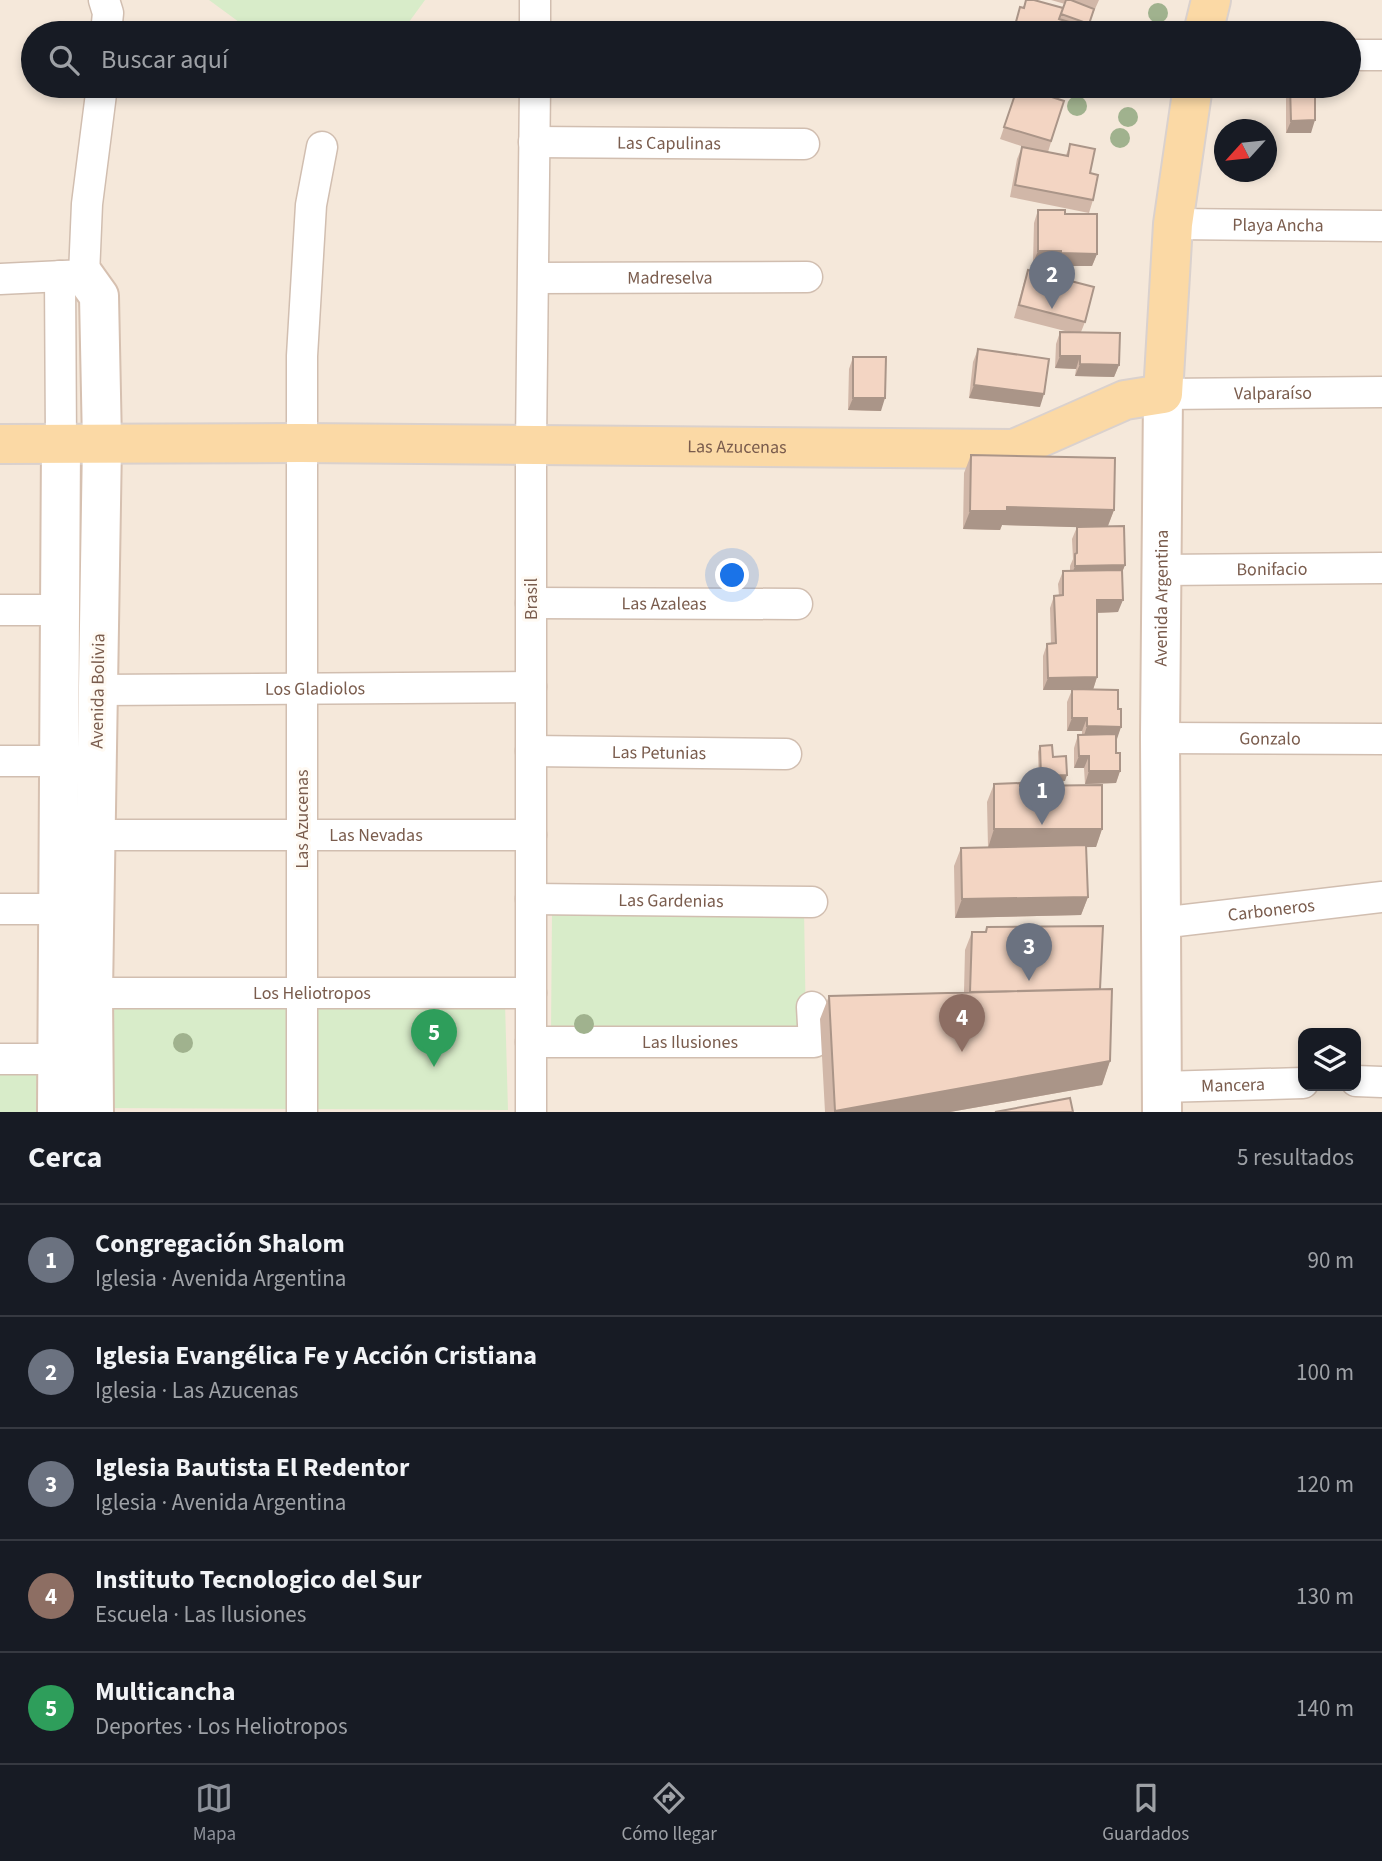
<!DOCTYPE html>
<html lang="es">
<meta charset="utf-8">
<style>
:root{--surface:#171b24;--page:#242831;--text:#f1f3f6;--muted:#9ea1a6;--line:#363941;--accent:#8c9099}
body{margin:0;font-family:"Source Sans 3",sans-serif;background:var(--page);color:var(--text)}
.controls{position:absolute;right:21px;bottom:21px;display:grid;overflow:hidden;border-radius:14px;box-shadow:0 4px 10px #0003}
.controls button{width:63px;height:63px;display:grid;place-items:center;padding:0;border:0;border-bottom:2px solid var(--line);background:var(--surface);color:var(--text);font:35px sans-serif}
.compass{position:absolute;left:1214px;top:119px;width:63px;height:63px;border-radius:50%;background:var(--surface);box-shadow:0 4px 10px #0003;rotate:243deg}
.you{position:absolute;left:733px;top:576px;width:24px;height:24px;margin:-18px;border:5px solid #fff;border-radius:50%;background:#1a73e8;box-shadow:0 0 0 10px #1a73e833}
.badge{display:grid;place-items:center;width:46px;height:46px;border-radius:50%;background:var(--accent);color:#fff;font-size:23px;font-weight:700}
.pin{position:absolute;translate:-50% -58px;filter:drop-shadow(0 2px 4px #0008)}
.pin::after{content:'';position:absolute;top:37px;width:24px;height:21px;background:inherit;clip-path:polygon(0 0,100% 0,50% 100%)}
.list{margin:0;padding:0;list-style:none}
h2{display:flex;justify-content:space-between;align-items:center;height:91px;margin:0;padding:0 28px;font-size:30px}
h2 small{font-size:23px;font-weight:400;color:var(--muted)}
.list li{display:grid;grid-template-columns:46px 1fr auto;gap:21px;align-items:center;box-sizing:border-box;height:112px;padding:0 28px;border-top:2px solid var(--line)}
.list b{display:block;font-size:26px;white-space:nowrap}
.list p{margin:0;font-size:23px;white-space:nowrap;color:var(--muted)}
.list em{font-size:23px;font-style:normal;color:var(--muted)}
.icon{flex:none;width:38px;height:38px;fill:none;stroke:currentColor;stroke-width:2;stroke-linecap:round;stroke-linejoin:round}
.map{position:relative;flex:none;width:1382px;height:1112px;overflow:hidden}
.search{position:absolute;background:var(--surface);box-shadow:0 4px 10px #0003;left:21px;right:21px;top:21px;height:77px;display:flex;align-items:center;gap:18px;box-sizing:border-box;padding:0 24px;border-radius:38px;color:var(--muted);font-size:26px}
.sheet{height:651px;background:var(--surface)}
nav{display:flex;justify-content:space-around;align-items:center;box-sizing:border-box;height:98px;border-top:2px solid var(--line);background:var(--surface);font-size:19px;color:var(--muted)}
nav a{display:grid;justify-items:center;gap:4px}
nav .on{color:var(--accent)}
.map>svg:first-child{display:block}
.residential{fill:#f5e8da;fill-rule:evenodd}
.green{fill:#d8ecc9}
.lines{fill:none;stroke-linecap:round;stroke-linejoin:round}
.street-casing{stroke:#d1beb0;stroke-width:33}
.secondary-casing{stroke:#d6c0b0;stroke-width:42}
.primary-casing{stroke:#dad1cd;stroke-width:42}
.street{stroke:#fff;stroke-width:30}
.secondary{stroke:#fff;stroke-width:38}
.primary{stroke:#fbd9a5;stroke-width:38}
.tree{fill:#a0b28e}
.wall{fill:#d1b7a8}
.shaded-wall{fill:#aa9588}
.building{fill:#f3d5c3;stroke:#aa9588;stroke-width:2}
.labels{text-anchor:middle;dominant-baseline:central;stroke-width:6;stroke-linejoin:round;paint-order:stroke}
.street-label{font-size:18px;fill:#7a5c4d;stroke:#fffaf3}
</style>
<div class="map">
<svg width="1382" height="1112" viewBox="0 0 1382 1112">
<rect width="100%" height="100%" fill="#fdf6ec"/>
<path class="residential" d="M 0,0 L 1382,0 L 1382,1112 L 0,1112 ZM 33,33 L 1349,33 L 1349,86 L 33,86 ZM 1224,130 L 1266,130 L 1266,172 L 1224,172 ZM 1303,1033 L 1356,1033 L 1356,1086 L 1303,1086 Z"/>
<path class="green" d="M 209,0 L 425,0 L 401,33 L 254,33 Z
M 804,909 L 806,1031 L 551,1031 L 552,914 Z
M 99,1001 L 505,1003 L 508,1110 L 99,1108 Z
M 50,1067 L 49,1112 L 0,1112 L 0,1068 Z"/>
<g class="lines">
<defs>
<g id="street">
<path d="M 104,0 L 108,13 L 106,33"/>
<path d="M 535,33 L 535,0"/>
<path d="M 1349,55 L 1382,55"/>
<path id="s1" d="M 534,142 L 804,144"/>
<path id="s2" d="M 1173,224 L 1382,226"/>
<path d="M 60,276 L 61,444"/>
<path id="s3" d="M 534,278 L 807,277"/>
<path d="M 0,279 L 84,275 L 87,204 L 102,86"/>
<path id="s4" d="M 1163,394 L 1382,392"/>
<path id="s5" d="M 1162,570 L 1382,568"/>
<path id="s6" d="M 531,603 L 797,604"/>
<path d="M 0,610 L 59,610"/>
<path id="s7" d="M 98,690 L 531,687"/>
<path id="s8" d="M 1160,738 L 1382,739"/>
<path id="s9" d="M 531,751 L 786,754"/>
<path d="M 0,761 L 59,761"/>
<path id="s10" d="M 96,835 L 531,835"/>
<path id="s11" d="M 531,899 L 812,902"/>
<path d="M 0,909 L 58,909"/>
<path id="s12" d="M 1160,923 L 1382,897"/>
<path id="s13" d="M 93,993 L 531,993"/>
<path id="s14" d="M 531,1042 L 814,1042 L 812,1007"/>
<path d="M 0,1059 L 57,1059"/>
<path d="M 1356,1081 L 1382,1082"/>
<path id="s15" d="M 1161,1087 L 1303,1083"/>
<path d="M 302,1112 L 302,356 L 311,205 L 322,147"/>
<path d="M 531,1112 L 531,445 L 535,86"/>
</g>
<g id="secondary">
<path d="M 84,275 L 99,296 L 102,443 L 93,993 L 94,1112"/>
<path d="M 57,1112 L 61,444"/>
<path id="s16" d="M 1162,1112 L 1160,738 L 1163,394"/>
</g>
<g id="primary">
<path d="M 1203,33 L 1211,0"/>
<path id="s17" d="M 0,444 L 301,443 L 1014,449 L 1125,400 L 1163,394 L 1173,224 L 1193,86"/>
</g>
</defs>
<use href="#street" class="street-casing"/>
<use href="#secondary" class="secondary-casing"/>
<use href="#primary" class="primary-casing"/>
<use href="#street" class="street"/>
<use href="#secondary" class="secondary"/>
<use href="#primary" class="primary"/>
</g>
<g class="tree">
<circle cx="1158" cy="13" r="10"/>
<circle cx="1077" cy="106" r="10"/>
<circle cx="1128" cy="117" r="10"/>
<circle cx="1120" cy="138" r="10"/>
<circle cx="584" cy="1024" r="10"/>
<circle cx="183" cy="1043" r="10"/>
</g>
<path class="wall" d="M 1026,0 L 1063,8 L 1065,4 L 1051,0 L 1099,0 L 1087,27 L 1087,33 L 1012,33 L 1020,7 L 1023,8 Z
M 1018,86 L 1064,101 L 1048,152 L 1066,155 L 1070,144 L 1090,173 L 1093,200 L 1089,213 L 1010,197 L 1017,159 L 1022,147 L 1027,148 L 1000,139 Z
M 1286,86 L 1315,86 L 1311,133 L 1286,133 Z
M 1038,210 L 1065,214 L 1097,254 L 1092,266 L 1056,266 L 1056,263 L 1033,263 L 1034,223 Z
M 1028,270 L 1085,322 L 1081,332 L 1119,365 L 1114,377 L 1075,376 L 1076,369 L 1055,368 L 1056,344 L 1060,332 L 1069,332 L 1014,318 L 1024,282 Z
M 978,349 L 1040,407 L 969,398 L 973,362 Z
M 853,357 L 881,411 L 848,410 L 849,369 Z
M 971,455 L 1114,510 L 1108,526 L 1125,565 L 1122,573 L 1118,612 L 1097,613 L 1097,677 L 1093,689 L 1118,709 L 1121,727 L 1116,739 L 1116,753 L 1120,771 L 1116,783 L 1085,784 L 1084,768 L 1074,768 L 1074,748 L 1078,735 L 1082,735 L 1082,731 L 1067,731 L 1067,702 L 1072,690 L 1043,690 L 1043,656 L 1047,644 L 1051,644 L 1050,608 L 1054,596 L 1059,596 L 1058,584 L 1063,571 L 1070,571 L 1070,566 L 1073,559 L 1072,539 L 1077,527 L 1002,525 L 1000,530 L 963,529 L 964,473 Z
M 1040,746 L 1053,757 L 1065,781 L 1039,782 L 1038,752 Z
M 994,784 L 1020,786 L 1102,829 L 1096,847 L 1086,847 L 1088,897 L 1081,915 L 955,918 L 954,866 L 961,848 L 988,847 L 987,802 Z
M 987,927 L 1100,989 L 1110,1061 L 1102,1085 L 950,1112 L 825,1112 L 820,1019 L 829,996 L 964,992 L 965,950 L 972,932 L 985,932 Z"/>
<path class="shaded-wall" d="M 1315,120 L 1311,133 L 1286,133 L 1291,121 Z
M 1038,251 L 1061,251 L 1056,263 L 1033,263 Z
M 1061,253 L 1097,254 L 1092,266 L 1056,266 Z
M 1060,356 L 1080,356 L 1076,369 L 1055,368 Z
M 1080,364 L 1119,365 L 1114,377 L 1075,376 Z
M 974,385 L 1044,394 L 1040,407 L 969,398 Z
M 853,398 L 885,398 L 881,411 L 848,410 Z
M 1007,507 L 1114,510 L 1107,528 L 1002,525 L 1000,530 L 963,529 L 970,511 Z
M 1125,565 L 1120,577 L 1070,579 L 1075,566 Z
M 1097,600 L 1123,600 L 1118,612 L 1093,613 Z
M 1097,677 L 1093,690 L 1043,690 L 1048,678 Z
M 1072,718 L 1087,718 L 1082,731 L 1067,731 Z
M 1087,726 L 1121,727 L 1117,739 L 1083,739 Z
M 1079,756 L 1089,756 L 1084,768 L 1074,768 Z
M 1089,771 L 1120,771 L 1116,783 L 1085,784 Z
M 1067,775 L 1065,781 L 1039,782 L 1041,776 Z
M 994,829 L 1102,829 L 1096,847 L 988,848 Z
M 1088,897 L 1081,915 L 955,918 L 962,899 Z
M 1110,1061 L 1102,1085 L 950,1112 L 834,1112 L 835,1111 Z"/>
<path class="building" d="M 1026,0 L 1034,0 L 1063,8 L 1059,19 L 1089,28 L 1087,33 L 1013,33 L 1020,7 L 1024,8 Z
M 1066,0 L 1071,0 L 1094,9 L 1089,24 L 1061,14 Z
M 1018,86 L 1064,101 L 1051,141 L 1004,127 Z
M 1290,86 L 1315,86 L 1315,120 L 1291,121 Z
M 1070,144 L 1095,149 L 1090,173 L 1098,175 L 1093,200 L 1015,185 L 1022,147 L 1068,156 Z
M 1038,210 L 1065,210 L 1065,214 L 1097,214 L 1097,254 L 1061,253 L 1061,251 L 1038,251 Z
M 1028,270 L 1094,287 L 1085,322 L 1019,305 Z
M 1060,332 L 1120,333 L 1119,365 L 1080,364 L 1080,356 L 1060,356 Z
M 978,349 L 1049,359 L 1044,394 L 974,385 Z
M 853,357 L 886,357 L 885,398 L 853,398 Z
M 971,455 L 1115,458 L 1114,510 L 1007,507 L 1007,511 L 970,511 Z
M 1124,526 L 1125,565 L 1075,566 L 1075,554 L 1077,553 L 1077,527 Z
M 1122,570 L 1123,600 L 1097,600 L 1097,677 L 1048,678 L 1047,644 L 1056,643 L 1054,596 L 1063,595 L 1063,571 Z
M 1072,689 L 1118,690 L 1118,709 L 1121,709 L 1121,727 L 1087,726 L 1087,718 L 1072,718 Z
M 1116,734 L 1116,753 L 1120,753 L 1120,771 L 1089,771 L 1089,756 L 1079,756 L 1078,735 Z
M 1052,745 L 1053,757 L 1066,756 L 1067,775 L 1041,776 L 1040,746 Z
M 1020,783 L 1020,786 L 1102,785 L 1102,829 L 994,829 L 994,784 Z
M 1086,845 L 1088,897 L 962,899 L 961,848 Z
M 1103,926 L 1100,989 L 970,992 L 972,932 L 986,932 L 987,927 Z
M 1112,989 L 1110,1061 L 835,1111 L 829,996 Z
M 1070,1098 L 1073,1112 L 995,1112 Z"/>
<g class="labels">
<g class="street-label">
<text stroke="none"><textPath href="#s1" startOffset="135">Las Capulinas</textPath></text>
<text stroke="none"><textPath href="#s2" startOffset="105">Playa Ancha</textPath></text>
<text stroke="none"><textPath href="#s3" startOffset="136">Madreselva</textPath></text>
<text stroke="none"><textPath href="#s4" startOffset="110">Valparaíso</textPath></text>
<text stroke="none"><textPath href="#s17" startOffset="737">Las Azucenas</textPath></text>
<text stroke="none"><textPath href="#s5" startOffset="110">Bonifacio</textPath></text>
<text stroke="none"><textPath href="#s16" startOffset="514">Avenida Argentina</textPath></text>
<text transform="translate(531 599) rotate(-90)">Brasil</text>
<text stroke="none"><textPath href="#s6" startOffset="133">Las Azaleas</textPath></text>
<text stroke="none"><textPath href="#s7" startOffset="217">Los Gladiolos</textPath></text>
<text transform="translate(98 691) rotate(-89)">Avenida Bolivia</text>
<text stroke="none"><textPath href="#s8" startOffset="110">Gonzalo</textPath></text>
<text stroke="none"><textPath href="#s9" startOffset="128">Las Petunias</textPath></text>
<text transform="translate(302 819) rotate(-90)">Las Azucenas</text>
<text stroke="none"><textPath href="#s10" startOffset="280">Las Nevadas</textPath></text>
<text stroke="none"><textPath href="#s11" startOffset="140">Las Gardenias</textPath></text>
<text stroke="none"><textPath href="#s12" startOffset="112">Carboneros</textPath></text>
<text stroke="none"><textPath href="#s13" startOffset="219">Los Heliotropos</textPath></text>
<text stroke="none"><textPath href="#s14" startOffset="159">Las Ilusiones</textPath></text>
<text stroke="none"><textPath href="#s15" startOffset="72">Mancera</textPath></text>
</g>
</g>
</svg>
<div class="controls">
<button><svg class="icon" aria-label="layers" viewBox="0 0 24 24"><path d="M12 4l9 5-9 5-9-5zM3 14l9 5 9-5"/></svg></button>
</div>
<svg class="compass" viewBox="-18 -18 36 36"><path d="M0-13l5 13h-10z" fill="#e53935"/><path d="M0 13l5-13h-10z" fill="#9ea1a6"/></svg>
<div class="you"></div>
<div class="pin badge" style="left:1042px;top:825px;background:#6b7280">1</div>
<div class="pin badge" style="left:1052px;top:309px;background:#6b7280">2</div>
<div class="pin badge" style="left:1029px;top:981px;background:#6b7280">3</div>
<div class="pin badge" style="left:962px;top:1052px;background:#8d6e63">4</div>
<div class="pin badge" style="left:434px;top:1067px;background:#2e9e5b">5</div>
<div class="search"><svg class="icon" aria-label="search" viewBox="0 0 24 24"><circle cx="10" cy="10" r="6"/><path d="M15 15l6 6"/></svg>Buscar aquí</div>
</div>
<section class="sheet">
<h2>Cerca<small>5 resultados</small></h2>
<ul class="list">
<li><span class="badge" style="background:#6b7280">1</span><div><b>Congregación Shalom</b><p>Iglesia · Avenida Argentina</p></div><em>90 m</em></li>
<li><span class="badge" style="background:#6b7280">2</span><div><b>Iglesia Evangélica Fe y Acción Cristiana</b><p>Iglesia · Las Azucenas</p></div><em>100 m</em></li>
<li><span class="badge" style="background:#6b7280">3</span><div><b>Iglesia Bautista El Redentor</b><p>Iglesia · Avenida Argentina</p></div><em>120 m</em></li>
<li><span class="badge" style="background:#8d6e63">4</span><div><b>Instituto Tecnologico del Sur</b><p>Escuela · Las Ilusiones</p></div><em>130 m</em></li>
<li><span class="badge" style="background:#2e9e5b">5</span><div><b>Multicancha</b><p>Deportes · Los Heliotropos</p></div><em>140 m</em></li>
</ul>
</section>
<nav>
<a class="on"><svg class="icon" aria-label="map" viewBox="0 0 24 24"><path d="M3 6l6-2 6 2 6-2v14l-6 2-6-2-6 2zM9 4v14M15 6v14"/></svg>Mapa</a>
<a><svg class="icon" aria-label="directions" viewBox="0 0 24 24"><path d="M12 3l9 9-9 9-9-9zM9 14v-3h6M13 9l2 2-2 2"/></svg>Cómo llegar</a>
<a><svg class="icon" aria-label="saved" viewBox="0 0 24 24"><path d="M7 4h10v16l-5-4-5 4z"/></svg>Guardados</a>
</nav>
